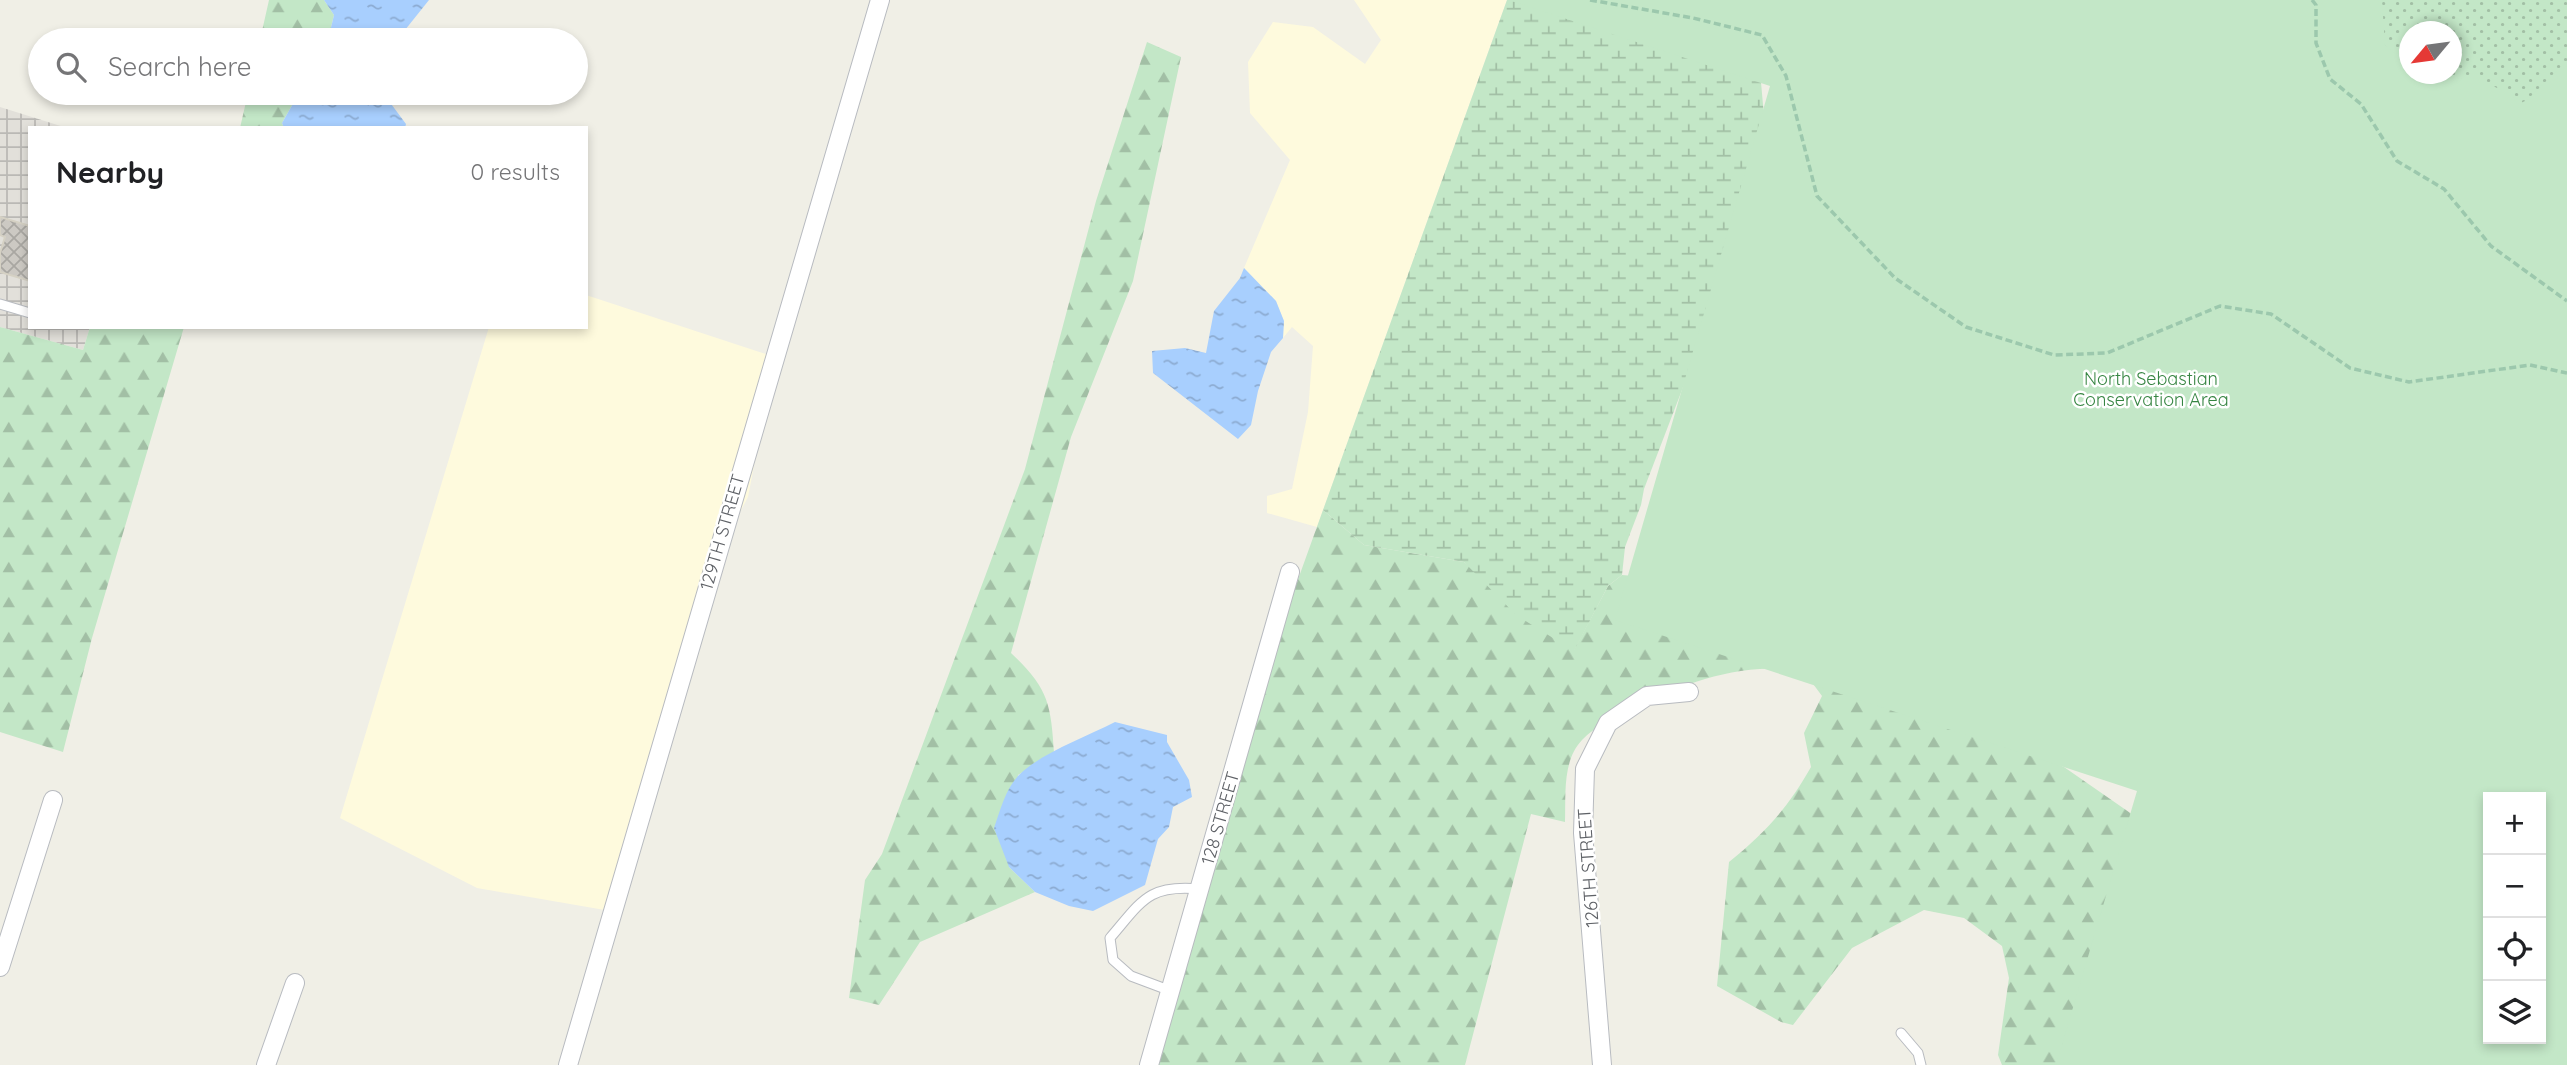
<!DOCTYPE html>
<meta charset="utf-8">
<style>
:root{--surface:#fff;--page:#f2f2f2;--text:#202124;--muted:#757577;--line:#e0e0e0}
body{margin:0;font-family:Quicksand,sans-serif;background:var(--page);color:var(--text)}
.controls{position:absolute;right:21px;bottom:21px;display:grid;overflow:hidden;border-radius:0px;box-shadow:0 4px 10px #0003}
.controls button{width:63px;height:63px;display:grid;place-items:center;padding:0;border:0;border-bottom:2px solid var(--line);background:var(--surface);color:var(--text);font:35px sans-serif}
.compass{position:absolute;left:2399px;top:21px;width:63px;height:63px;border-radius:50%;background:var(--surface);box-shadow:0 4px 10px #0003;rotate:241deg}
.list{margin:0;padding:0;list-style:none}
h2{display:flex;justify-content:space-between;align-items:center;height:91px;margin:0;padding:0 28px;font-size:30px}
h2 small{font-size:23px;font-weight:400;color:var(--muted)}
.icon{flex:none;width:38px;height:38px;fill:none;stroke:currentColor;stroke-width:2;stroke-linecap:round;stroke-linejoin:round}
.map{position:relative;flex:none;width:2567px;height:1065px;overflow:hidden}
.search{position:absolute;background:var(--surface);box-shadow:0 4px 10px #0003;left:28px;top:28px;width:560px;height:77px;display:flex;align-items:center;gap:18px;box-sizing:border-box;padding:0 24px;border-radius:38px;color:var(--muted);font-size:26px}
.panel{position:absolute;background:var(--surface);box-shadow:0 4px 10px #0003;left:28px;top:126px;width:560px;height:203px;border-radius:0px}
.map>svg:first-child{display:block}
.commercial{fill:#fefadd}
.industrial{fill:url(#industrial-grid)}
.grass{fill:url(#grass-dots);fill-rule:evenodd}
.forest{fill:url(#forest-firs)}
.wetland{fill:url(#wetland-marsh)}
.park{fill:#c3e7c7;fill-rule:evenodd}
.water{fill:url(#water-ripples)}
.building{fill:url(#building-cross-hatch);stroke:#d5d1c4;stroke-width:2}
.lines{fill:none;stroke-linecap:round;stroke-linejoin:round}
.lane-casing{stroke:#b8bbc0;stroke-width:11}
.street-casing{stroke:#b8bbc0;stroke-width:20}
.path{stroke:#9cc8ad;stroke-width:3.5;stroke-dasharray:7 3.5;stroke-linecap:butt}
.lane{stroke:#fff;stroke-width:9}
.street{stroke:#fff;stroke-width:18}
.labels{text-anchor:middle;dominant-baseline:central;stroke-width:5;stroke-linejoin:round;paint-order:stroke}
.park-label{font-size:18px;fill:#368542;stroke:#fff}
.street-label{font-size:18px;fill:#5e6166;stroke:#fff}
</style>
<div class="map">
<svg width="2567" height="1065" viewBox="0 0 2567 1065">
<defs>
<pattern id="industrial-grid" width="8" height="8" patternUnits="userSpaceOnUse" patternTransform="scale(1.75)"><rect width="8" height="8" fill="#e2e0da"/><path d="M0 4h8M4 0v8" fill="none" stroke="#bab9b5"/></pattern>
<pattern id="grass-dots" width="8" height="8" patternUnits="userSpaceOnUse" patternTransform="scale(1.75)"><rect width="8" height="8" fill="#c3e7c7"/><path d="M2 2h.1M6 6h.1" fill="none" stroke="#a2bfa5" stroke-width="1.8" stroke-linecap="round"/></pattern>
<pattern id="forest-firs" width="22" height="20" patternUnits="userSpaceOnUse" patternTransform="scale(1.75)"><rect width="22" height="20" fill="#c3e7c7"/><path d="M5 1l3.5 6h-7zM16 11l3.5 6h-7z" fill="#a2bfa5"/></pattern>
<pattern id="wetland-marsh" width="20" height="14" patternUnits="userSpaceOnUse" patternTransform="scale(1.75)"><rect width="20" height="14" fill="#c3e7c7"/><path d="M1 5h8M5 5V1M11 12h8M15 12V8" fill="none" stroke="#a2bfa5"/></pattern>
<pattern id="water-ripples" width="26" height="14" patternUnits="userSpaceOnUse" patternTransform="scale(1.75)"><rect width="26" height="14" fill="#a8cffe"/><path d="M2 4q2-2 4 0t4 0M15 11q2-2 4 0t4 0" fill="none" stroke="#8cabd1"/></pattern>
<pattern id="building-cross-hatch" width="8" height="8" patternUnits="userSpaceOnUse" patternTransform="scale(1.75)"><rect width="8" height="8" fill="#ccc9c3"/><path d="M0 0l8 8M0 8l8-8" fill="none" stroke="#a9a7a2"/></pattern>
</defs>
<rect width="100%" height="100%" fill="#f0efe6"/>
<path class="commercial" d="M 1354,0 L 1507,0 L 1317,527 L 1267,513 L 1267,496 L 1292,489 L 1308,412 L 1313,346 L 1292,327 L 1283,338 L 1284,321 L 1276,301 L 1244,268 L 1290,160 L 1250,113 L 1248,62 L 1273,22 L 1313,27 L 1365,64 L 1381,40 Z
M 586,295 L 775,357 L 748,497 L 724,543 L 622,913 L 477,888 L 340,818 L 489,327 L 586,327 Z"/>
<path class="industrial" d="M 0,107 L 67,128 L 30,128 L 30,327 L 90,327 L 83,350 L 0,327 Z"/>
<path class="grass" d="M 2344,0 L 2567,0 L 2567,141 L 2369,67 ZM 2410,32 L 2452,32 L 2452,74 L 2410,74 Z"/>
<path class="forest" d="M 269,0 L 324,0 L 334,15 L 328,40 L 260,40 Z
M 1147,42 L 1181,57 L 1133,281 L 1071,437 L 1011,653 C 1048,688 1051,703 1054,753 L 1018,775 L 1009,867 L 1035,892 L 920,942 L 879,1005 L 849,998 L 865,880 L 882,854 L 1025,469 L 1096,201 Z
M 248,93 L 299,93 L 282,123 L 284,128 L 240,128 Z
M 0,327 L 83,350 L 90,327 L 184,327 L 92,638 L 63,752 L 0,732 Z
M 1323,510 L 1364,545 L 1464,562 L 1574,650 L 1608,586 L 1622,575 L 1765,587 L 1879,685 L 2064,767 L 2234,885 L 2232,1065 L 2002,1065 L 1998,1055 L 2009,978 L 2002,946 L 1964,918 L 1924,910 L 1852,948 L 1793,1025 L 1781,1022 L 1717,986 L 1729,862 C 1766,832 1787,809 1811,767 L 1804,733 L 1822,696 L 1802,669 C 1734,665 1692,680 1632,709 C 1615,717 1595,726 1582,740 C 1562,761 1566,795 1565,822 L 1531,814 L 1465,1065 L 1140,1065 L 1153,1037 L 1269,660 Z"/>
<path class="wetland" d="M 1507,0 L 1621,0 L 1757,37 L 1764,116 L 1738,244 L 1644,489 L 1641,505 L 1625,547 L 1622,575 L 1608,586 L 1574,651 L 1516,615 L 1464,562 L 1364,545 L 1323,510 Z"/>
<path class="park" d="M 1509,0 L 2382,0 L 2385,45 L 2399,57 L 2401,66 L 2409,66 L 2410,74 L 2457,79 L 2473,76 L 2513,96 L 2517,105 L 2527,100 L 2567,61 L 2567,1065 L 2056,1065 L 2137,791 L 1615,620 L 1770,86 ZM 2488,797 L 2541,797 L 2541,1039 L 2488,1039 Z"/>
<path class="water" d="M 324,0 L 429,0 L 397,40 L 328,40 L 334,15 Z
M 299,93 L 383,93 L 406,124 L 405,128 L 284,128 L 282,123 Z
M 1244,268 L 1276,301 L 1284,321 L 1283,338 L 1271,352 L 1258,391 L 1251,425 L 1238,439 L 1153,373 L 1152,351 L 1185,348 L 1206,353 L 1214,311 L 1240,278 Z
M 1115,722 L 1167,735 L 1167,742 L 1189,780 L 1192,797 L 1173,807 L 1169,827 L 1158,839 L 1145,885 L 1093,911 L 1069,906 L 1035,892 L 1009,867 L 994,828 C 1000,811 1006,787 1020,774 C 1045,751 1084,738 1115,722 Z"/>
<path class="building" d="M 0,217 L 30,226 L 30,281 L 0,272 L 0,253 L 5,237 L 0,235 Z"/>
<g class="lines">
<defs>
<path id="lane" d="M 0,304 L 30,313
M 1171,991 L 1131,976 L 1113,960 L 1110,938 C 1142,901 1148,884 1200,889
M 1901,1033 L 1918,1053 L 1921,1065"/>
<path id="street" d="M 0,967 L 53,800
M 266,1065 L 295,983
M 568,1065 L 880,0
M 1149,1065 L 1290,572
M 1602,1065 L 1583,833 L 1585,769 L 1608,723 L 1647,696 L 1689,692"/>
</defs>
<use href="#lane" class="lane-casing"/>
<use href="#street" class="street-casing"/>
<path class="path" d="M 1590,0 L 1693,18 L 1762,35 L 1786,76 L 1817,196 L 1895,278 L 1966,327 L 2054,355 L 2107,353 L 2220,306 L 2271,314 L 2350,368 L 2409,382 L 2530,365 L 2567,373
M 2312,0 L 2316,5 L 2316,43 L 2330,79 L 2361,104 L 2397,161 L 2444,189 L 2491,246 L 2567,301"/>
<use href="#lane" class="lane"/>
<use href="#street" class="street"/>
</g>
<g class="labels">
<g class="park-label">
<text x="2151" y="378">North Sebastian<tspan x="2151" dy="21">Conservation Area</tspan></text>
</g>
<g class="street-label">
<text transform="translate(722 532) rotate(-74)">129TH STREET</text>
<text transform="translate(1220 818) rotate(-74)">128 STREET</text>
<text transform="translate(1588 868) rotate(-94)">126TH STREET</text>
</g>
</g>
</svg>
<div class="controls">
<button>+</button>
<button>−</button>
<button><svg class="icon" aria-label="locate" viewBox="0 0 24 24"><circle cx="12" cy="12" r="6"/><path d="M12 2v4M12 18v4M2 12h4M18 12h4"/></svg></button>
<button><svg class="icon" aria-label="layers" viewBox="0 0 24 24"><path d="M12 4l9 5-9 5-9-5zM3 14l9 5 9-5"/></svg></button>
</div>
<svg class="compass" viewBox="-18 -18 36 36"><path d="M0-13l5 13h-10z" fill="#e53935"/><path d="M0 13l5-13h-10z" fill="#757577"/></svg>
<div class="search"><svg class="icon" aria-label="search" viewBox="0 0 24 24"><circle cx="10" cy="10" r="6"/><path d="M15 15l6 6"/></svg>Search here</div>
<section class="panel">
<h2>Nearby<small>0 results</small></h2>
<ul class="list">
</ul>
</section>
</div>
